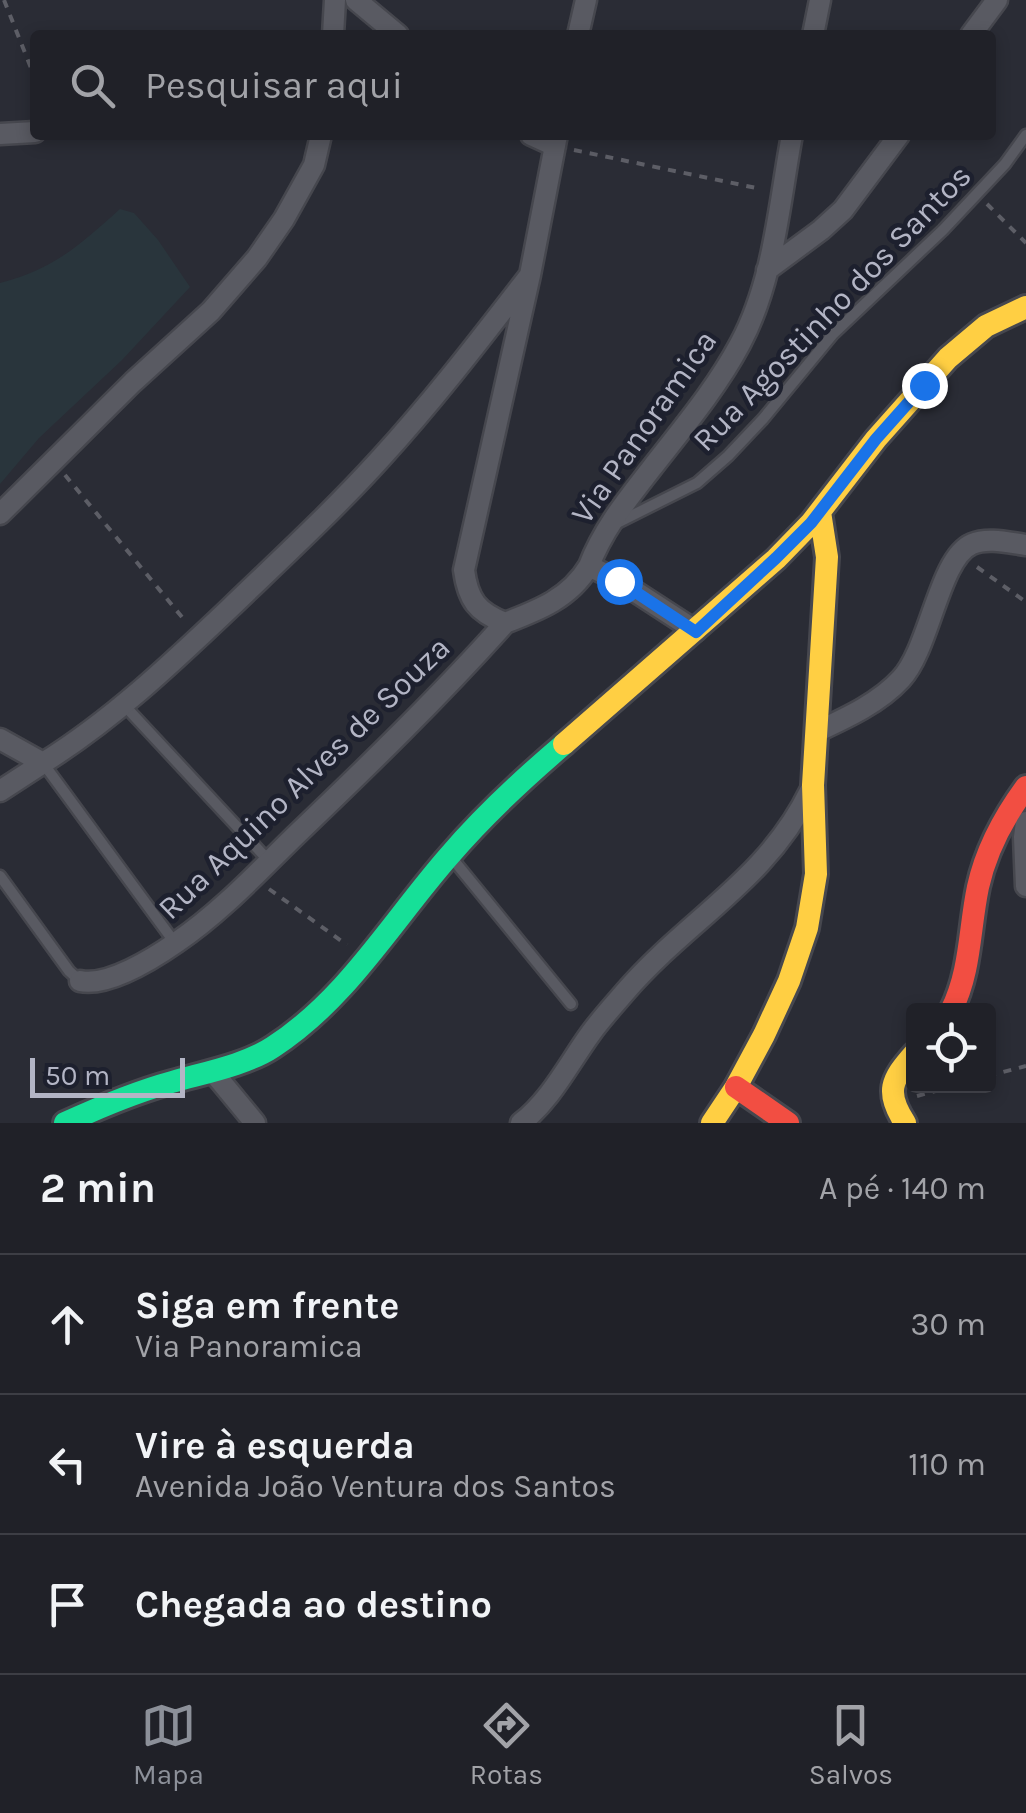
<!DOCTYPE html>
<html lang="pt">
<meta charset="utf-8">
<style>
:root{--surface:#202128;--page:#282930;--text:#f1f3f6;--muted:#a2a3a8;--line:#3d3e45;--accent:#8c9099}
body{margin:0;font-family:Karla,sans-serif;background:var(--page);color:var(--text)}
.controls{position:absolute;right:30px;bottom:30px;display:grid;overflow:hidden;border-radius:10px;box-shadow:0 5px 15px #0003}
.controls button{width:90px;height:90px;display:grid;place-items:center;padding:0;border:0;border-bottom:2px solid var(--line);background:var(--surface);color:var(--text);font:50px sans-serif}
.scale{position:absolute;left:30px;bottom:25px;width:155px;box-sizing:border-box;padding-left:10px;border:5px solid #b3b5c5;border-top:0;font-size:28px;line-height:35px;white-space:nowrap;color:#b3b5c5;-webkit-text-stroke:8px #1d202e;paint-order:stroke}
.stop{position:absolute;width:30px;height:30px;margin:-22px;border:8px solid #1a73e8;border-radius:50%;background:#fff}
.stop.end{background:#1a73e8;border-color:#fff;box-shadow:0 2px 10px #0008}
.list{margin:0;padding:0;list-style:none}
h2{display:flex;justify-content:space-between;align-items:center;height:130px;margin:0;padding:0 40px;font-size:42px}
h2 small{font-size:32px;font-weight:400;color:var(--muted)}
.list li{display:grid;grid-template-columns:65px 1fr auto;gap:30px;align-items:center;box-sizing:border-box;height:140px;padding:0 40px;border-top:2px solid var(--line)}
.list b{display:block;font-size:38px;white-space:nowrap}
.list p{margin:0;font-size:32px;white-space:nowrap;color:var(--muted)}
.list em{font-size:32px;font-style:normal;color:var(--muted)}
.icon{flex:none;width:55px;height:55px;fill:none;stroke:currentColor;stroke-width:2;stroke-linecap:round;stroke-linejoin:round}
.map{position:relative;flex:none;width:1026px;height:1123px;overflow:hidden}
.search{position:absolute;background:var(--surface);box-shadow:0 5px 15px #0003;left:30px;right:30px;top:30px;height:110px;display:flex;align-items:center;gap:25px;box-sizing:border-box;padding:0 35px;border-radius:10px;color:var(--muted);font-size:38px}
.sheet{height:550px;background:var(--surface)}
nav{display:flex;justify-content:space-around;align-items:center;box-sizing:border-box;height:140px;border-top:2px solid var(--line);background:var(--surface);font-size:28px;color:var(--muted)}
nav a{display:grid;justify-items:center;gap:5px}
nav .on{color:var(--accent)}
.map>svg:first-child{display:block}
.green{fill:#29353c}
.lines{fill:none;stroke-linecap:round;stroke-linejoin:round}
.lane-casing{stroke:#46474e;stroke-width:15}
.street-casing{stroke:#46474e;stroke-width:25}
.fast-casing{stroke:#46474e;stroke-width:28}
.slow-casing{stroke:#46474e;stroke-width:28}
.jam-casing{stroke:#46474e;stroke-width:28}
.path{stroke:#5d5e66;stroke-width:4;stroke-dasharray:8 8;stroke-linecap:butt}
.lane{stroke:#595a62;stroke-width:10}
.street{stroke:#595a62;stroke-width:20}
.fast{stroke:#16e098;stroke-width:22}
.slow{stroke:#ffcf43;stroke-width:22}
.jam{stroke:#f24e42;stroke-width:22}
.route{stroke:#1a73e8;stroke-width:12}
.labels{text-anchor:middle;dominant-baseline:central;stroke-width:9;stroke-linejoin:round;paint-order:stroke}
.street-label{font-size:32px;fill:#b3b5c5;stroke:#1d202e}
</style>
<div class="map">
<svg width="1026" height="1123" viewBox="0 0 1026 1123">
<rect width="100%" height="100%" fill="#2a2c35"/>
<path class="green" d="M 120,209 L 134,213 L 158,240 L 190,287 L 122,360 L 39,438 L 0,484 L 0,283 C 54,269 80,245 120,209 Z"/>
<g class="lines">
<defs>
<path id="lane" d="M 617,523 L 697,483 L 728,456 L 763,419 L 833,334 L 943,230 L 1005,164 L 1026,135
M 124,705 L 269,861
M 43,763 L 175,943
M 451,857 L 571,1004
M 0,876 L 69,971 L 80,981"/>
<path id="street" d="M 356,0 L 398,35
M 333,35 L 335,0
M 578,35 L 586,0
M 813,35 L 820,0
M 971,35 L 997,0
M 0,134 L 35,132
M 531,135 L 555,146
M 557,135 L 530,275 L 464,570 C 468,600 477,612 505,623 C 539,610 570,598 589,566
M 767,270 L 821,230 L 843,210 L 899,135
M 0,514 L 133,382 L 211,311 L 257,258 L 284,219 L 314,165 L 321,135
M 696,631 L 619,581 L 589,566 C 603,529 627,500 651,469 C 682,429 716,389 740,344 C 774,281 779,204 792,135
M 816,732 C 846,718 879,703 901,679 C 930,648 939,558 972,544 C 988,537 1010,543 1026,545
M 0,739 L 43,763 C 112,720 171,664 230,608 C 281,559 334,510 381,458 C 434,400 482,337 530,275
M 0,791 L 43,763
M 1026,822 L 1024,837 L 1026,886
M 80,981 C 108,987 154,958 177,942 C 221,912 258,872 296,835 C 368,766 439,697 505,623
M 213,1072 L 255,1123
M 521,1123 C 551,1100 569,1063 591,1033 C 601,1019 614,1005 625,992 C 688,919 766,881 810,791"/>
<path id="fast" d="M 65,1123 C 100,1107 135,1092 172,1082 C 203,1073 246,1065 273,1047 C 347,999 392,921 449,856 C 484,815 523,779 564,744"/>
<path id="slow" d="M 564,744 L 776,559 L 811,523 L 876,439 L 948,358 L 986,326 L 1026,307
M 712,1123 L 736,1087 L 764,1035 L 789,981 L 807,928 L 816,874 L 813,785 L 827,557 L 820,512
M 905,1123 C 885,1092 891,1080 914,1054"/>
<path id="jam" d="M 951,1011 C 971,971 969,930 978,887 C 986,850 1004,817 1026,787
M 736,1087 L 788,1123"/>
</defs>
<use href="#lane" class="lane-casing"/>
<use href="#street" class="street-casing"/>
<use href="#fast" class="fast-casing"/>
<use href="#slow" class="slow-casing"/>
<use href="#jam" class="jam-casing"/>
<path class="path" d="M 4,0 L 35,78
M 574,150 L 761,189
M 987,204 L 1026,243
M 65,475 L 186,622
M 977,567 L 1026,602
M 269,889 L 347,945
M 988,1076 L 1026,1066
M 917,1096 L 954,1086"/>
<use href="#lane" class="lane"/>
<use href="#street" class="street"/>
<use href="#fast" class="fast"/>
<use href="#slow" class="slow"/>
<use href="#jam" class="jam"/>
</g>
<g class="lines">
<path class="route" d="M 619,581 L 696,632 L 776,558 L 811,523 L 876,439 L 924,385"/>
</g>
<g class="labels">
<g class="street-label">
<text transform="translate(832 308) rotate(-46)">Rua Agostinho dos Santos</text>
<text transform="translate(644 427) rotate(-55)">Via Panoramica</text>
<text transform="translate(304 778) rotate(-44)">Rua Aquino Alves de Souza</text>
</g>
</g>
</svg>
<div class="controls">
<button><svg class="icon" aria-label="locate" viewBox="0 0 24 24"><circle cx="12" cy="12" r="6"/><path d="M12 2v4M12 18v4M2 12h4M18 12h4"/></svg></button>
</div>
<div class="scale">50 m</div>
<div class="stop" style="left:619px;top:581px"></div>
<div class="stop end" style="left:924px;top:385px"></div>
<div class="search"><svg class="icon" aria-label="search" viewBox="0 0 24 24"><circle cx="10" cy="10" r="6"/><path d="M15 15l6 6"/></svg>Pesquisar aqui</div>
</div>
<section class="sheet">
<h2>2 min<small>A pé · 140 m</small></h2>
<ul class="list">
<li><svg class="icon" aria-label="ahead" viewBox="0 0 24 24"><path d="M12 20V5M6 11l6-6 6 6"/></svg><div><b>Siga em frente</b><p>Via Panoramica</p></div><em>30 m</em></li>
<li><svg class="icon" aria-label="left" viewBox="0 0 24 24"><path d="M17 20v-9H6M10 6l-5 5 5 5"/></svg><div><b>Vire à esquerda</b><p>Avenida João Ventura dos Santos</p></div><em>110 m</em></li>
<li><svg class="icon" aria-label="arrive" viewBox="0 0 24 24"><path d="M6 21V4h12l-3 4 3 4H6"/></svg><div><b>Chegada ao destino</b></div></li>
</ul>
</section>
<nav>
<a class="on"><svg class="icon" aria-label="map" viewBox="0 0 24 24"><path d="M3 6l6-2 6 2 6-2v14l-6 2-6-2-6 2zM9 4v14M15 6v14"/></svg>Mapa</a>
<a><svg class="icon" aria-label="directions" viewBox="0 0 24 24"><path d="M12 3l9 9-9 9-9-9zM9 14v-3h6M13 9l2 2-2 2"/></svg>Rotas</a>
<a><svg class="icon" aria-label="saved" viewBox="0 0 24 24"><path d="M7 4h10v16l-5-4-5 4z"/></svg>Salvos</a>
</nav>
